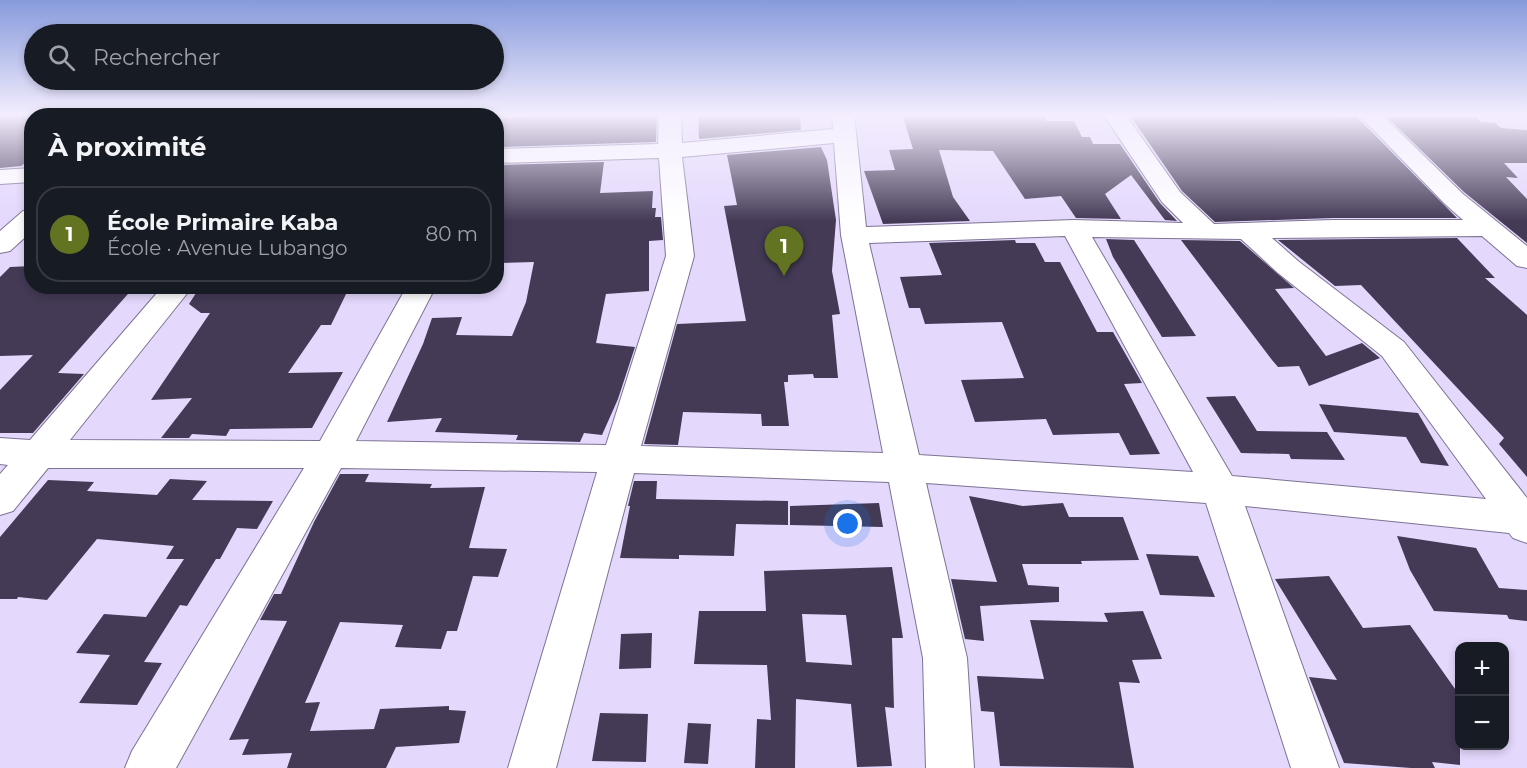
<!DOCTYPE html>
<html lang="fr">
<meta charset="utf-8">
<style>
:root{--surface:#171b24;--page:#20242c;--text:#f1f3f6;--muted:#9ea1a6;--line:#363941;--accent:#627321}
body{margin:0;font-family:Montserrat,sans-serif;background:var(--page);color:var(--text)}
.controls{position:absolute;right:18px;bottom:18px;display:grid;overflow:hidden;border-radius:12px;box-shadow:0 3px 9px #0003}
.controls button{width:54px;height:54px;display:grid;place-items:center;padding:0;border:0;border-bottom:2px solid var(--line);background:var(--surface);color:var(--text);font:30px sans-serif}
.you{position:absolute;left:848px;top:524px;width:21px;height:21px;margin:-15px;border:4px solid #fff;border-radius:50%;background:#1a73e8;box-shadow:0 0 0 9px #1a73e833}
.badge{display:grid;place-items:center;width:39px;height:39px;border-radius:50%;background:var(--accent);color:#fff;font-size:20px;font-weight:700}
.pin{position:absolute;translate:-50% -50px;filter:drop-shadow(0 2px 3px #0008)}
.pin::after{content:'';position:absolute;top:32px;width:21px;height:18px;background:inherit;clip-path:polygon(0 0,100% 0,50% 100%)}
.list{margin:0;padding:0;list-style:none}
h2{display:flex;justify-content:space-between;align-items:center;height:78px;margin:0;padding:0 24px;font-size:26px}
h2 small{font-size:20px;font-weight:400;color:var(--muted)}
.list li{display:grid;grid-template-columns:39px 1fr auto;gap:18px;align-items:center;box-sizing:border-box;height:96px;margin:0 12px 12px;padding:0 12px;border:2px solid var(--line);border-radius:24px}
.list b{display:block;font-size:22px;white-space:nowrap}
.list p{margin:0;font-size:20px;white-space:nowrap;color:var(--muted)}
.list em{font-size:20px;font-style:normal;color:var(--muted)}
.icon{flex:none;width:33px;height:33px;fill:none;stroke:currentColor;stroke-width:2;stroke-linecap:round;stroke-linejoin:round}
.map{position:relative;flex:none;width:1527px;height:768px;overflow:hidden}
.search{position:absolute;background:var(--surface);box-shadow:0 3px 9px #0003;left:24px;top:24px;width:480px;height:66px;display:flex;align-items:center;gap:15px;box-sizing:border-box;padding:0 21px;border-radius:33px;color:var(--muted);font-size:22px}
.panel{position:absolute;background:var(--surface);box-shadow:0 3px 9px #0003;left:24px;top:108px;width:480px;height:186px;border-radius:24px}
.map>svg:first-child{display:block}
.building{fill:#443a56;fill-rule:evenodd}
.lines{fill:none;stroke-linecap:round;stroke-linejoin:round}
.minor-casing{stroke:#7e7393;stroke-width:2}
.minor{fill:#fff;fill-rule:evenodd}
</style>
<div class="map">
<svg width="1527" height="768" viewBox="0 0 1527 768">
<rect width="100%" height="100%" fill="#e4d8fc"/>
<path class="building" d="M 0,114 L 32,114 L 32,158 L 21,166 L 0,168 Z
M 559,114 L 657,114 L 656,142 L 500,147 L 499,122 L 504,118 Z
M 698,114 L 800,114 L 801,130 L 699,139 Z
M 902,114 L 1042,114 L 1047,121 L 1074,121 L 1082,137 L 1090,137 L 1093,144 L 1120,144 L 1160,203 L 1177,221 L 1165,220 L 1131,175 L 1105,194 L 1121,219 L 1076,218 L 1061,196 L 1025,199 L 993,151 L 939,150 L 953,197 L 970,221 L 883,224 L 864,171 L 895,170 L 889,150 L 913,149 Z
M 1129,114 L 1356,116 L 1457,218 L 1333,218 L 1215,222 L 1182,191 Z
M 1386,116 L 1476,117 L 1481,122 L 1495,123 L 1501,128 L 1527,130 L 1527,163 L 1504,163 L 1518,178 L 1506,177 L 1527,199 L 1527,243 L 1464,192 Z
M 821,147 L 827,160 L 836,220 L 832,271 L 840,314 L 832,315 L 838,378 L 814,378 L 813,374 L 788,375 L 788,382 L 784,382 L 789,426 L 762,426 L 761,414 L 683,412 L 678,445 L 644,444 L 677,324 L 746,321 L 724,206 L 737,205 L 727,155 Z
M 604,162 L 600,193 L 653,191 L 652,208 L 656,208 L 655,217 L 661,217 L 663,240 L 649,241 L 649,291 L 606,294 L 596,343 L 635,347 L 618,399 L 602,435 L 584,433 L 580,442 L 516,440 L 518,435 L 435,432 L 442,418 L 387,422 L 423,344 L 432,318 L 462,317 L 456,335 L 512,336 L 526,302 L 534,262 L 496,263 L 496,172 L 501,172 L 501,165 Z
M 1457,238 L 1495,278 L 1485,278 L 1527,315 L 1527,477 L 1499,444 L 1504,438 L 1361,285 L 1335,286 L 1278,240 Z
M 1106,239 L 1134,240 L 1196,336 L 1162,337 L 1113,257 Z
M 1015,240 L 1016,243 L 1035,243 L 1045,262 L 1060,262 L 1097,332 L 1113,332 L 1142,383 L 1124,384 L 1160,454 L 1130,455 L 1119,433 L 1053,435 L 1046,419 L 975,422 L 961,380 L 1024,378 L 1002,322 L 925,324 L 920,308 L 909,308 L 900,277 L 942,275 L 929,243 Z
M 1181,240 L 1240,241 L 1294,288 L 1275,289 L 1326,356 L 1362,343 L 1380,358 L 1309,386 L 1299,366 L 1278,367 L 1272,360 Z
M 32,266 L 32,286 L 135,286 L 58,373 L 84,374 L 33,433 L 0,433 L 0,390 L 33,355 L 0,356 L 0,277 L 10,267 Z
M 305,286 L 340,286 L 337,293 L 347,292 L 331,325 L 321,325 L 288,373 L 343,372 L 312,428 L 230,429 L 226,436 L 192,434 L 189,438 L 161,438 L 192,398 L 151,400 L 210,313 L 201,313 L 189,304 L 198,290 Z
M 1235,396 L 1257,431 L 1327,432 L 1345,460 L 1291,459 L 1289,454 L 1241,453 L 1206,397 Z
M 1319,404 L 1418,413 L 1449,466 L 1421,463 L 1406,437 L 1334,432 Z
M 340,474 L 369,474 L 365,482 L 432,484 L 430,488 L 485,487 L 469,548 L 507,549 L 498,577 L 473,576 L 457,631 L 447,631 L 441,649 L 395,647 L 403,625 L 340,622 L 305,703 L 320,702 L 310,731 L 374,729 L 380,709 L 449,706 L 449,710 L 466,711 L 459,743 L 396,747 L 386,768 L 287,768 L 292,753 L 242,755 L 249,739 L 229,740 L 287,621 L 260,620 L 274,594 L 281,594 L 314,522 Z
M 170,479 L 207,481 L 192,500 L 273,501 L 257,529 L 237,528 L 220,559 L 216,559 L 187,606 L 180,605 L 144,662 L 162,663 L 137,705 L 79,703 L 110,655 L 76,653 L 104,614 L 146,617 L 184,559 L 166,559 L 174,546 L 97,539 L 47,600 L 18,597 L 17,599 L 0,599 L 0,537 L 48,480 L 94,482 L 87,491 L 157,495 Z
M 634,481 L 657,481 L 656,499 L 788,501 L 788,525 L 736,524 L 734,556 L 679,555 L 679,559 L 620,558 L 630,506 L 628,506 Z
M 969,496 L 1023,506 L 1063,503 L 1069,517 L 1123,517 L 1139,560 L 1081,561 L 1082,564 L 1022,564 L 1028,585 L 1059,587 L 1059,602 L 980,606 L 984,641 L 965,639 L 951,579 L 997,582 Z
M 879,503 L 883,527 L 790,525 L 790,506 Z
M 1397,536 L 1476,548 L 1499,588 L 1527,590 L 1527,621 L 1509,619 L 1507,615 L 1434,611 L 1410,570 Z
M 1146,554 L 1198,556 L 1215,597 L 1160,595 Z
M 892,567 L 903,638 L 892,638 L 894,708 L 885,707 L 892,766 L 857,767 L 851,704 L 796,699 L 795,768 L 755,768 L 757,719 L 771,720 L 767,665 L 694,664 L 699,611 L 766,611 L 764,571 ZM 802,614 L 846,615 L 852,665 L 806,662 Z
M 1329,576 L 1363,628 L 1410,625 L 1460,696 L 1460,765 L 1432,762 L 1435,768 L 1411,768 L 1344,763 L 1309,677 L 1337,680 L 1275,579 Z
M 1143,611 L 1162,659 L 1132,660 L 1140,683 L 1119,682 L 1134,768 L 1000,766 L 994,712 L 981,711 L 977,676 L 1044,679 L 1030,620 L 1108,622 L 1104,613 Z
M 652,633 L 651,668 L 619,669 L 621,634 Z
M 600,713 L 648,714 L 646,762 L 592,761 Z
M 688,723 L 711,724 L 708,764 L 684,763 Z"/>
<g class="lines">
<defs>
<path id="minor" d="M 136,114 L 158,114 L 134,116 Z
M 310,114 L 332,114 L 309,116 Z
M 481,114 L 503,114 L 503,116 L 496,121 L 496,116 Z
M 659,114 L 681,114 L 682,143 L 833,129 L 832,114 L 854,114 L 866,227 L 1074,220 L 1183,223 L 1162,202 L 1103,114 L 1125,114 L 1180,192 L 1214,224 L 1333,220 L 1463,220 L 1445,204 L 1358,114 L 1381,114 L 1463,194 L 1527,246 L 1527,268 L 1517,266 L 1482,236 L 1272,238 L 1298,261 L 1404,342 L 1527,498 L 1527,543 L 1513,538 L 1509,533 L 1245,506 L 1339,768 L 1291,768 L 1206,503 L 926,483 L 967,658 L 974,768 L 926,768 L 923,658 L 889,482 L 634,473 L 556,768 L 508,768 L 597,472 L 341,468 L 176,768 L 125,768 L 132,751 L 304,468 L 48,468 L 13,511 L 0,515 L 0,474 L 8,465 L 0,464 L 0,438 L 30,440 L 163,286 L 193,286 L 70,440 L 320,441 L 407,286 L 436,286 L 356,441 L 606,445 L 666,256 L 659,158 L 496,163 L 496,149 L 658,144 ZM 834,143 L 841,235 L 883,453 L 641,446 L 694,256 L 682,157 ZM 1065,236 L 1193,472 L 919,455 L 869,243 ZM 1092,237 L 1241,239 L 1278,273 L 1382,356 L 1486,499 L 1232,476 Z
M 32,168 L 32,182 L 0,184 L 0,170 Z
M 32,209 L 32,231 L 10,251 L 0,253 L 0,231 L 23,211 Z"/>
</defs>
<use href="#minor" class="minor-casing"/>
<use href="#minor" class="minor"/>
</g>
<linearGradient id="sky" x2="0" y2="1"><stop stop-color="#869adb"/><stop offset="0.52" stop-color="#f3edfe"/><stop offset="1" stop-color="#f3edfe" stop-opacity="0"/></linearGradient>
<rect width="1527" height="221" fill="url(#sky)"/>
</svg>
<div class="controls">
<button>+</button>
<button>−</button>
</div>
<div class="you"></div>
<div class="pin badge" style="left:784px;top:276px">1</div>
<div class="search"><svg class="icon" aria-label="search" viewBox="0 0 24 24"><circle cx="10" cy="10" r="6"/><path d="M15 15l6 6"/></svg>Rechercher</div>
<section class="panel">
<h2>À proximité<small></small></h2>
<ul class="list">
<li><span class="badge">1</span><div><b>École Primaire Kaba</b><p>École · Avenue Lubango</p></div><em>80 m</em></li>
</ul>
</section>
</div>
